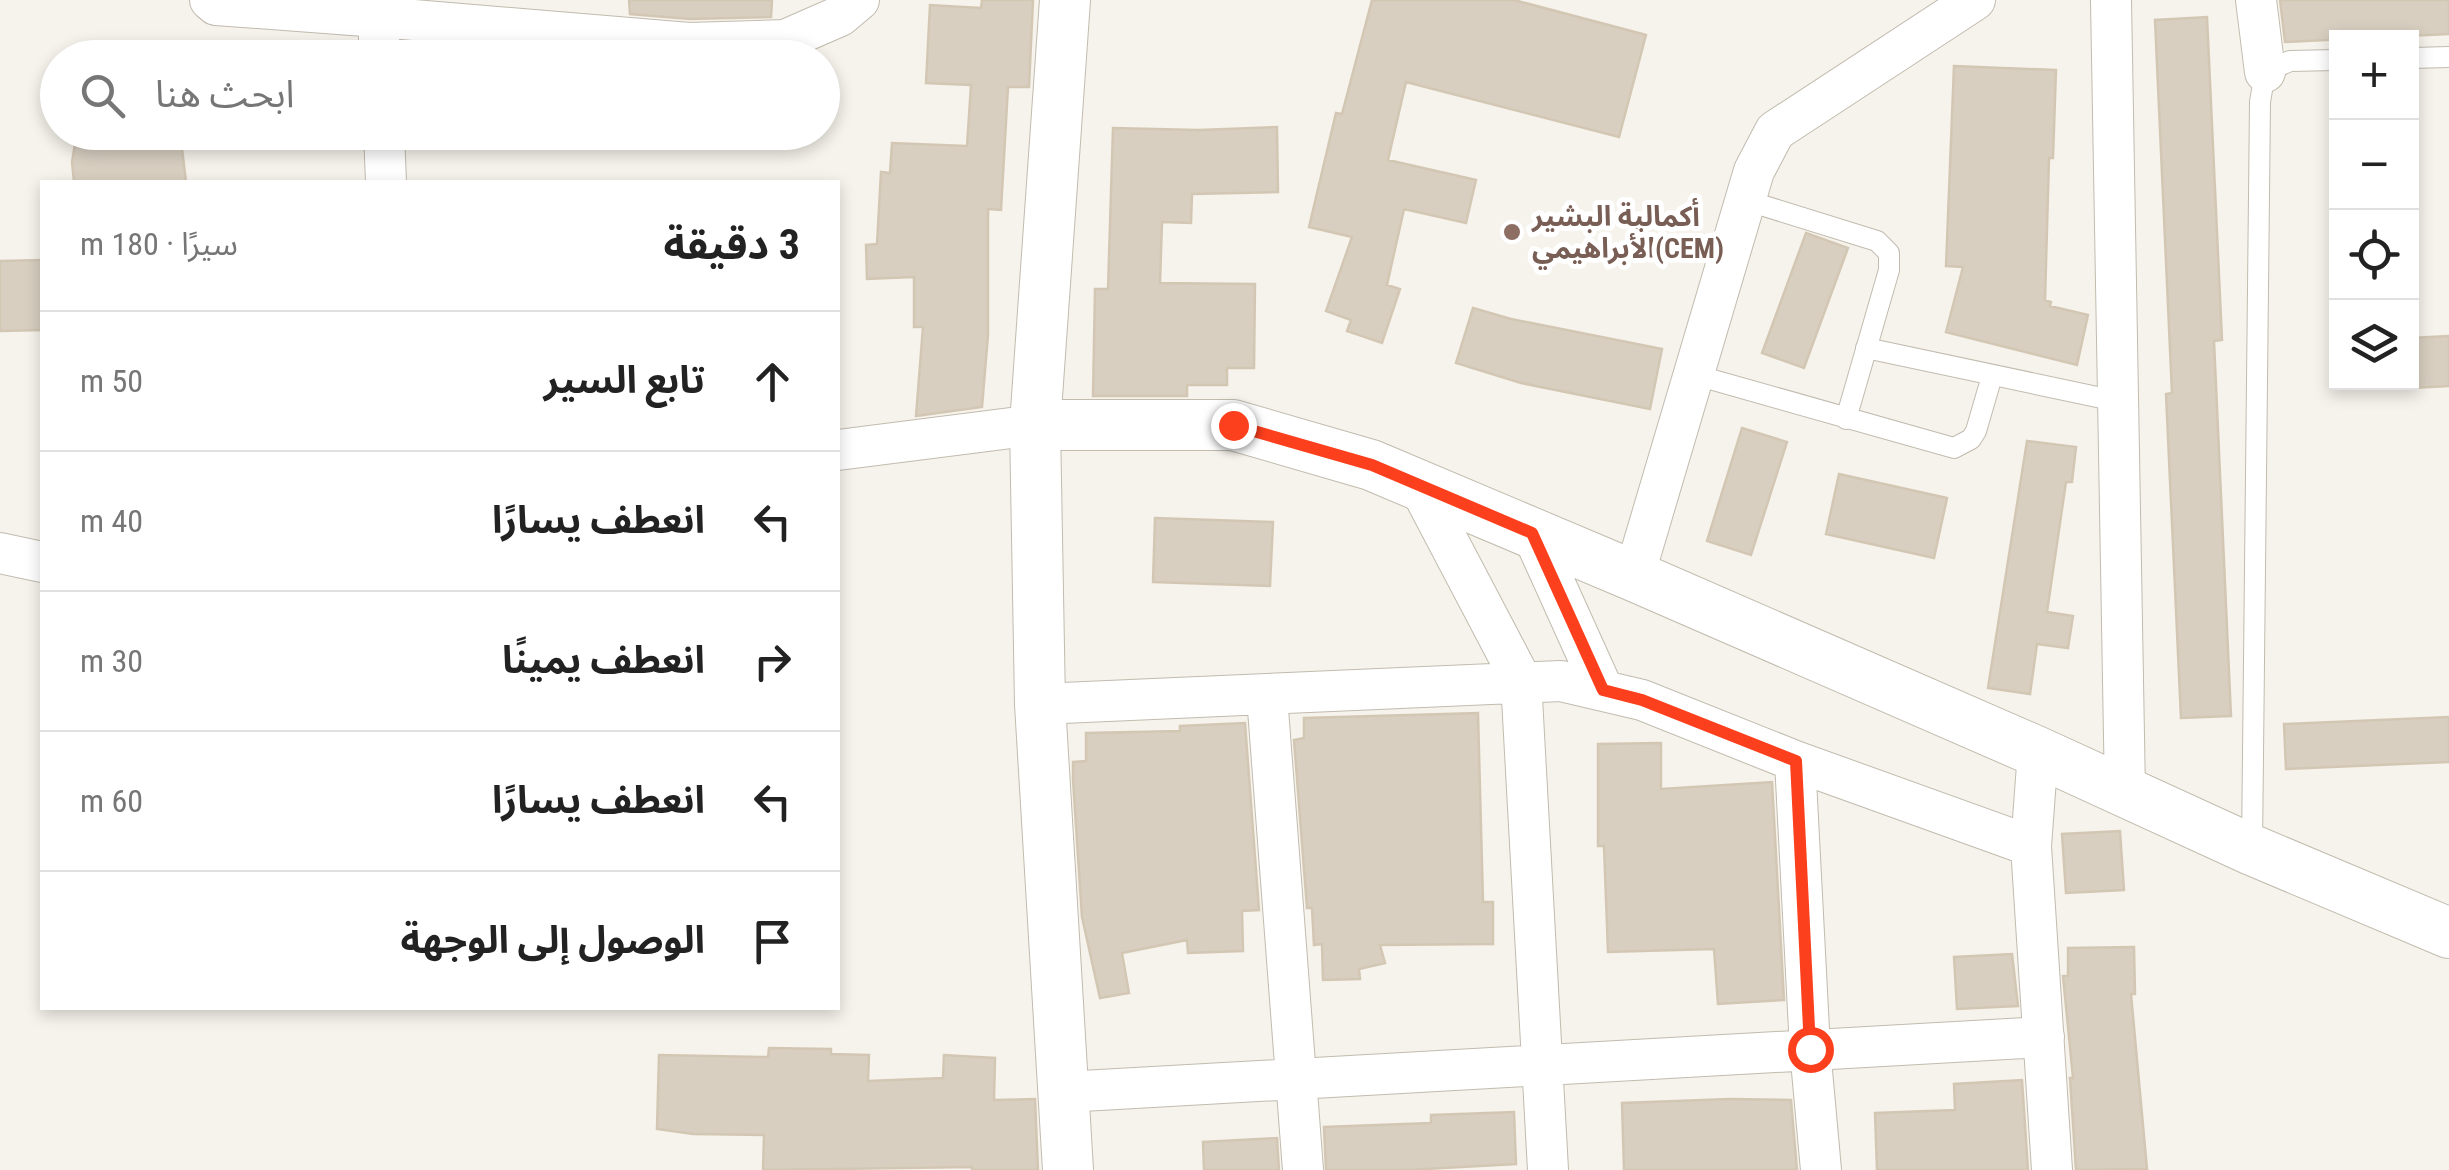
<!DOCTYPE html>
<html lang="ar">
<meta charset="utf-8">
<style>
:root{--surface:#fff;--page:#f6f6f6;--text:#222;--muted:#767676;--line:#e0e0e0}
body{margin:0;font-family:"Roboto Condensed","Noto Sans Arabic",sans-serif;background:var(--page);color:var(--text);direction:rtl}
.controls{position:absolute;right:30px;top:30px;display:grid;overflow:hidden;border-radius:0px;box-shadow:0 5px 15px #0003}
.controls button{width:90px;height:90px;display:grid;place-items:center;padding:0;border:0;border-bottom:2px solid var(--line);background:var(--surface);color:var(--text);font:50px sans-serif}
.stop{position:absolute;width:30px;height:30px;margin:-22px;border:8px solid #fc3f1d;border-radius:50%;background:#fff}
.stop.end{background:#fc3f1d;border-color:#fff;box-shadow:0 2px 10px #0008}
.list{margin:0;padding:0;list-style:none}
h2{display:flex;justify-content:space-between;align-items:center;height:130px;margin:0;padding:0 40px;font-size:42px}
h2 small{font-size:32px;font-weight:400;color:var(--muted)}
.list li{display:grid;grid-template-columns:65px 1fr auto;gap:30px;align-items:center;box-sizing:border-box;height:140px;padding:0 40px;border-top:2px solid var(--line)}
.list b{display:block;font-size:38px;white-space:nowrap}
.list em{font-size:32px;font-style:normal;color:var(--muted)}
.icon{flex:none;width:55px;height:55px;fill:none;stroke:currentColor;stroke-width:2;stroke-linecap:round;stroke-linejoin:round}
.map{position:relative;flex:none;width:2449px;height:1170px;overflow:hidden;direction:ltr}
.search{position:absolute;background:var(--surface);box-shadow:0 5px 15px #0003;left:40px;top:40px;width:800px;height:110px;display:flex;align-items:center;gap:25px;box-sizing:border-box;padding:0 35px;border-radius:55px;color:var(--muted);font-size:38px}
.panel{position:absolute;background:var(--surface);box-shadow:0 5px 15px #0003;left:40px;top:180px;width:800px;height:830px;border-radius:0px;direction:rtl}
.map>svg:first-child{display:block}
.building{fill:#d8cfc1;stroke:#d3c7b4;stroke-width:2.5}
.lines{fill:none;stroke-linecap:round;stroke-linejoin:round}
.service-casing{stroke:#c2bbae;stroke-width:22}
.minor-casing{stroke:#c2bbae;stroke-width:42}
.tertiary-casing{stroke:#c2bbae;stroke-width:52}
.service{stroke:#fff;stroke-width:20}
.minor{stroke:#fff;stroke-width:40}
.tertiary{stroke:#fff;stroke-width:50}
.route{stroke:#fc3f1d;stroke-width:12}
.education-dot{fill:#8d6e63;stroke:#fff;stroke-width:4}
.labels{text-anchor:middle;dominant-baseline:central;stroke-width:10;stroke-linejoin:round;paint-order:stroke}
.education-label{font-size:28px;font-weight:bold;fill:#785e54;stroke:#fff;text-anchor:start}
</style>
<div class="map">
<svg width="2449" height="1170" viewBox="0 0 2449 1170">
<rect width="100%" height="100%" fill="#f6f3ec"/>
<path class="building" d="M 629,0 L 772,0 L 771,17 L 690,19 L 630,14 Z
M 982,0 L 1033,0 L 1029,87 L 1008,87 L 1001,210 L 988,209 L 988,335 L 982,407 L 916,416 L 923,327 L 914,327 L 914,277 L 867,279 L 866,245 L 877,244 L 881,172 L 890,173 L 892,143 L 967,146 L 971,85 L 926,83 L 930,5 L 981,8 Z
M 1372,0 L 1514,0 L 1646,35 L 1619,137 L 1406,82 L 1388,160 L 1476,180 L 1466,223 L 1404,209 L 1387,285 L 1400,289 L 1382,343 L 1347,331 L 1351,320 L 1326,311 L 1352,237 L 1309,227 L 1336,113 L 1342,114 Z
M 2280,0 L 2449,0 L 2449,34 L 2285,42 Z
M 2207,17 L 2222,340 L 2214,341 L 2231,716 L 2181,718 L 2166,394 L 2172,393 L 2155,20 Z
M 1954,66 L 2056,70 L 2053,158 L 2049,158 L 2045,300 L 2051,302 L 2050,306 L 2088,315 L 2077,365 L 1946,332 L 1963,267 L 1946,266 Z
M 1277,127 L 1278,192 L 1192,194 L 1191,223 L 1162,222 L 1160,283 L 1255,284 L 1254,368 L 1227,368 L 1227,385 L 1187,385 L 1187,396 L 1093,396 L 1095,289 L 1108,289 L 1113,128 L 1199,130 Z
M 114,132 L 180,132 L 186,182 L 74,182 L 72,162 L 75,144 L 115,140 Z
M 1806,233 L 1848,248 L 1804,368 L 1762,353 Z
M 42,260 L 42,330 L 0,331 L 0,261 Z
M 1473,308 L 1511,319 L 1662,349 L 1650,409 L 1521,383 L 1456,363 Z
M 2449,336 L 2449,386 L 2412,388 L 2412,338 Z
M 1742,428 L 1787,442 L 1751,555 L 1707,541 Z
M 2027,441 L 2076,447 L 2072,482 L 2066,482 L 2047,612 L 2073,616 L 2068,648 L 2037,644 L 2030,694 L 1988,688 Z
M 1839,474 L 1947,498 L 1934,558 L 1826,534 Z
M 1155,518 L 1273,522 L 1270,586 L 1153,582 Z
M 1478,713 L 1483,902 L 1493,902 L 1493,944 L 1380,945 L 1385,963 L 1359,969 L 1360,979 L 1323,980 L 1322,944 L 1314,945 L 1312,908 L 1307,908 L 1294,740 L 1304,738 L 1304,718 Z
M 2449,717 L 2449,762 L 2286,769 L 2284,724 Z
M 1245,723 L 1259,910 L 1242,911 L 1243,951 L 1188,953 L 1187,940 L 1122,953 L 1129,993 L 1100,998 L 1082,917 L 1073,780 L 1073,762 L 1086,761 L 1086,733 L 1180,731 L 1180,726 Z
M 1661,743 L 1661,789 L 1772,782 L 1784,1000 L 1718,1004 L 1714,949 L 1608,952 L 1604,846 L 1598,846 L 1598,744 Z
M 2120,831 L 2124,890 L 2066,893 L 2062,834 Z
M 2134,947 L 2135,994 L 2131,994 L 2147,1169 L 2076,1170 L 2070,1078 L 2073,1078 L 2063,976 L 2068,976 L 2068,948 Z
M 2012,954 L 2018,1006 L 1957,1009 L 1954,957 Z
M 769,1048 L 831,1049 L 831,1054 L 869,1055 L 868,1081 L 943,1078 L 944,1055 L 995,1058 L 994,1100 L 1035,1099 L 1038,1170 L 972,1170 L 972,1167 L 763,1170 L 764,1135 L 693,1134 L 657,1129 L 659,1055 L 768,1057 Z
M 2022,1080 L 2028,1170 L 1877,1170 L 1875,1113 L 1955,1110 L 1954,1084 Z
M 1730,1099 L 1791,1100 L 1797,1170 L 1624,1170 L 1622,1103 Z
M 1514,1112 L 1516,1164 L 1407,1170 L 1326,1170 L 1324,1127 L 1431,1123 L 1431,1115 Z
M 1277,1138 L 1279,1170 L 1204,1170 L 1203,1142 Z"/>
<g class="lines">
<defs>
<path id="service" d="M 2412,58 L 2449,57
M 1745,200 L 1877,241 L 1889,253 L 1889,270 L 1846,419
M 1866,348 L 2116,401
M 1692,374 L 1954,448 L 1971,439 L 1976,431 L 1992,376
M 2252,848 L 2260,102 L 2265,72 L 2290,61 L 2336,60"/>
<path id="minor" d="M 210,0 L 216,5 L 378,17 L 380,58
M 2111,0 L 2125,793
M 2256,0 L 2265,72
M 378,17 L 689,43 L 785,40 L 840,16 L 859,0
M 384,132 L 386,182
M 838,450 L 1035,425
M 1418,484 L 1521,680 L 1548,1170
M 1532,533 L 1603,690
M 0,553 L 42,562
M 1634,576 L 1754,171 L 1775,131 L 1975,0
M 1267,696 L 1303,1170
M 1040,704 L 1561,681 L 1642,700 L 1795,761 L 2031,846
M 2038,752 L 2031,846 L 2052,1170
M 1795,761 L 1810,1049 L 1821,1170
M 1064,1092 L 2044,1037"/>
<path id="tertiary" d="M 1065,0 L 1035,425 L 1040,704 L 1068,1170
M 1035,425 L 1233,425 L 1371,465 L 1634,576 L 2038,752 L 2252,850 L 2449,933"/>
</defs>
<use href="#service" class="service-casing"/>
<use href="#minor" class="minor-casing"/>
<use href="#tertiary" class="tertiary-casing"/>
<use href="#service" class="service"/>
<use href="#minor" class="minor"/>
<use href="#tertiary" class="tertiary"/>
</g>
<g class="lines">
<path class="route" d="M 1233,425 L 1372,465 L 1532,533 L 1603,690 L 1642,700 L 1796,761 L 1810,1049"/>
</g>
<circle class="education-dot" cx="1512" cy="232" r="10"/>
<g class="labels">
<g class="education-label">
<text x="1532" y="216">أكمالية البشير<tspan x="1532" dy="32">الأبراهيمي(CEM)</tspan></text>
</g>
</g>
</svg>
<div class="controls">
<button>+</button>
<button>−</button>
<button><svg class="icon" aria-label="locate" viewBox="0 0 24 24"><circle cx="12" cy="12" r="6"/><path d="M12 2v4M12 18v4M2 12h4M18 12h4"/></svg></button>
<button><svg class="icon" aria-label="layers" viewBox="0 0 24 24"><path d="M12 4l9 5-9 5-9-5zM3 14l9 5 9-5"/></svg></button>
</div>
<div class="stop" style="left:1810px;top:1049px"></div>
<div class="stop end" style="left:1233px;top:425px"></div>
<div class="search"><svg class="icon" aria-label="search" viewBox="0 0 24 24"><circle cx="10" cy="10" r="6"/><path d="M15 15l6 6"/></svg>ابحث هنا</div>
<section class="panel">
<h2>3 دقيقة<small>سيرًا · 180 m</small></h2>
<ul class="list">
<li><svg class="icon" aria-label="ahead" viewBox="0 0 24 24"><path d="M12 20V5M6 11l6-6 6 6"/></svg><div><b>تابع السير</b></div><em>50 m</em></li>
<li><svg class="icon" aria-label="left" viewBox="0 0 24 24"><path d="M17 20v-9H6M10 6l-5 5 5 5"/></svg><div><b>انعطف يسارًا</b></div><em>40 m</em></li>
<li><svg class="icon" aria-label="right" viewBox="0 0 24 24"><path d="M7 20v-9h11M14 6l5 5-5 5"/></svg><div><b>انعطف يمينًا</b></div><em>30 m</em></li>
<li><svg class="icon" aria-label="left" viewBox="0 0 24 24"><path d="M17 20v-9H6M10 6l-5 5 5 5"/></svg><div><b>انعطف يسارًا</b></div><em>60 m</em></li>
<li><svg class="icon" aria-label="arrive" viewBox="0 0 24 24"><path d="M6 21V4h12l-3 4 3 4H6"/></svg><div><b>الوصول إلى الوجهة</b></div></li>
</ul>
</section>
</div>
